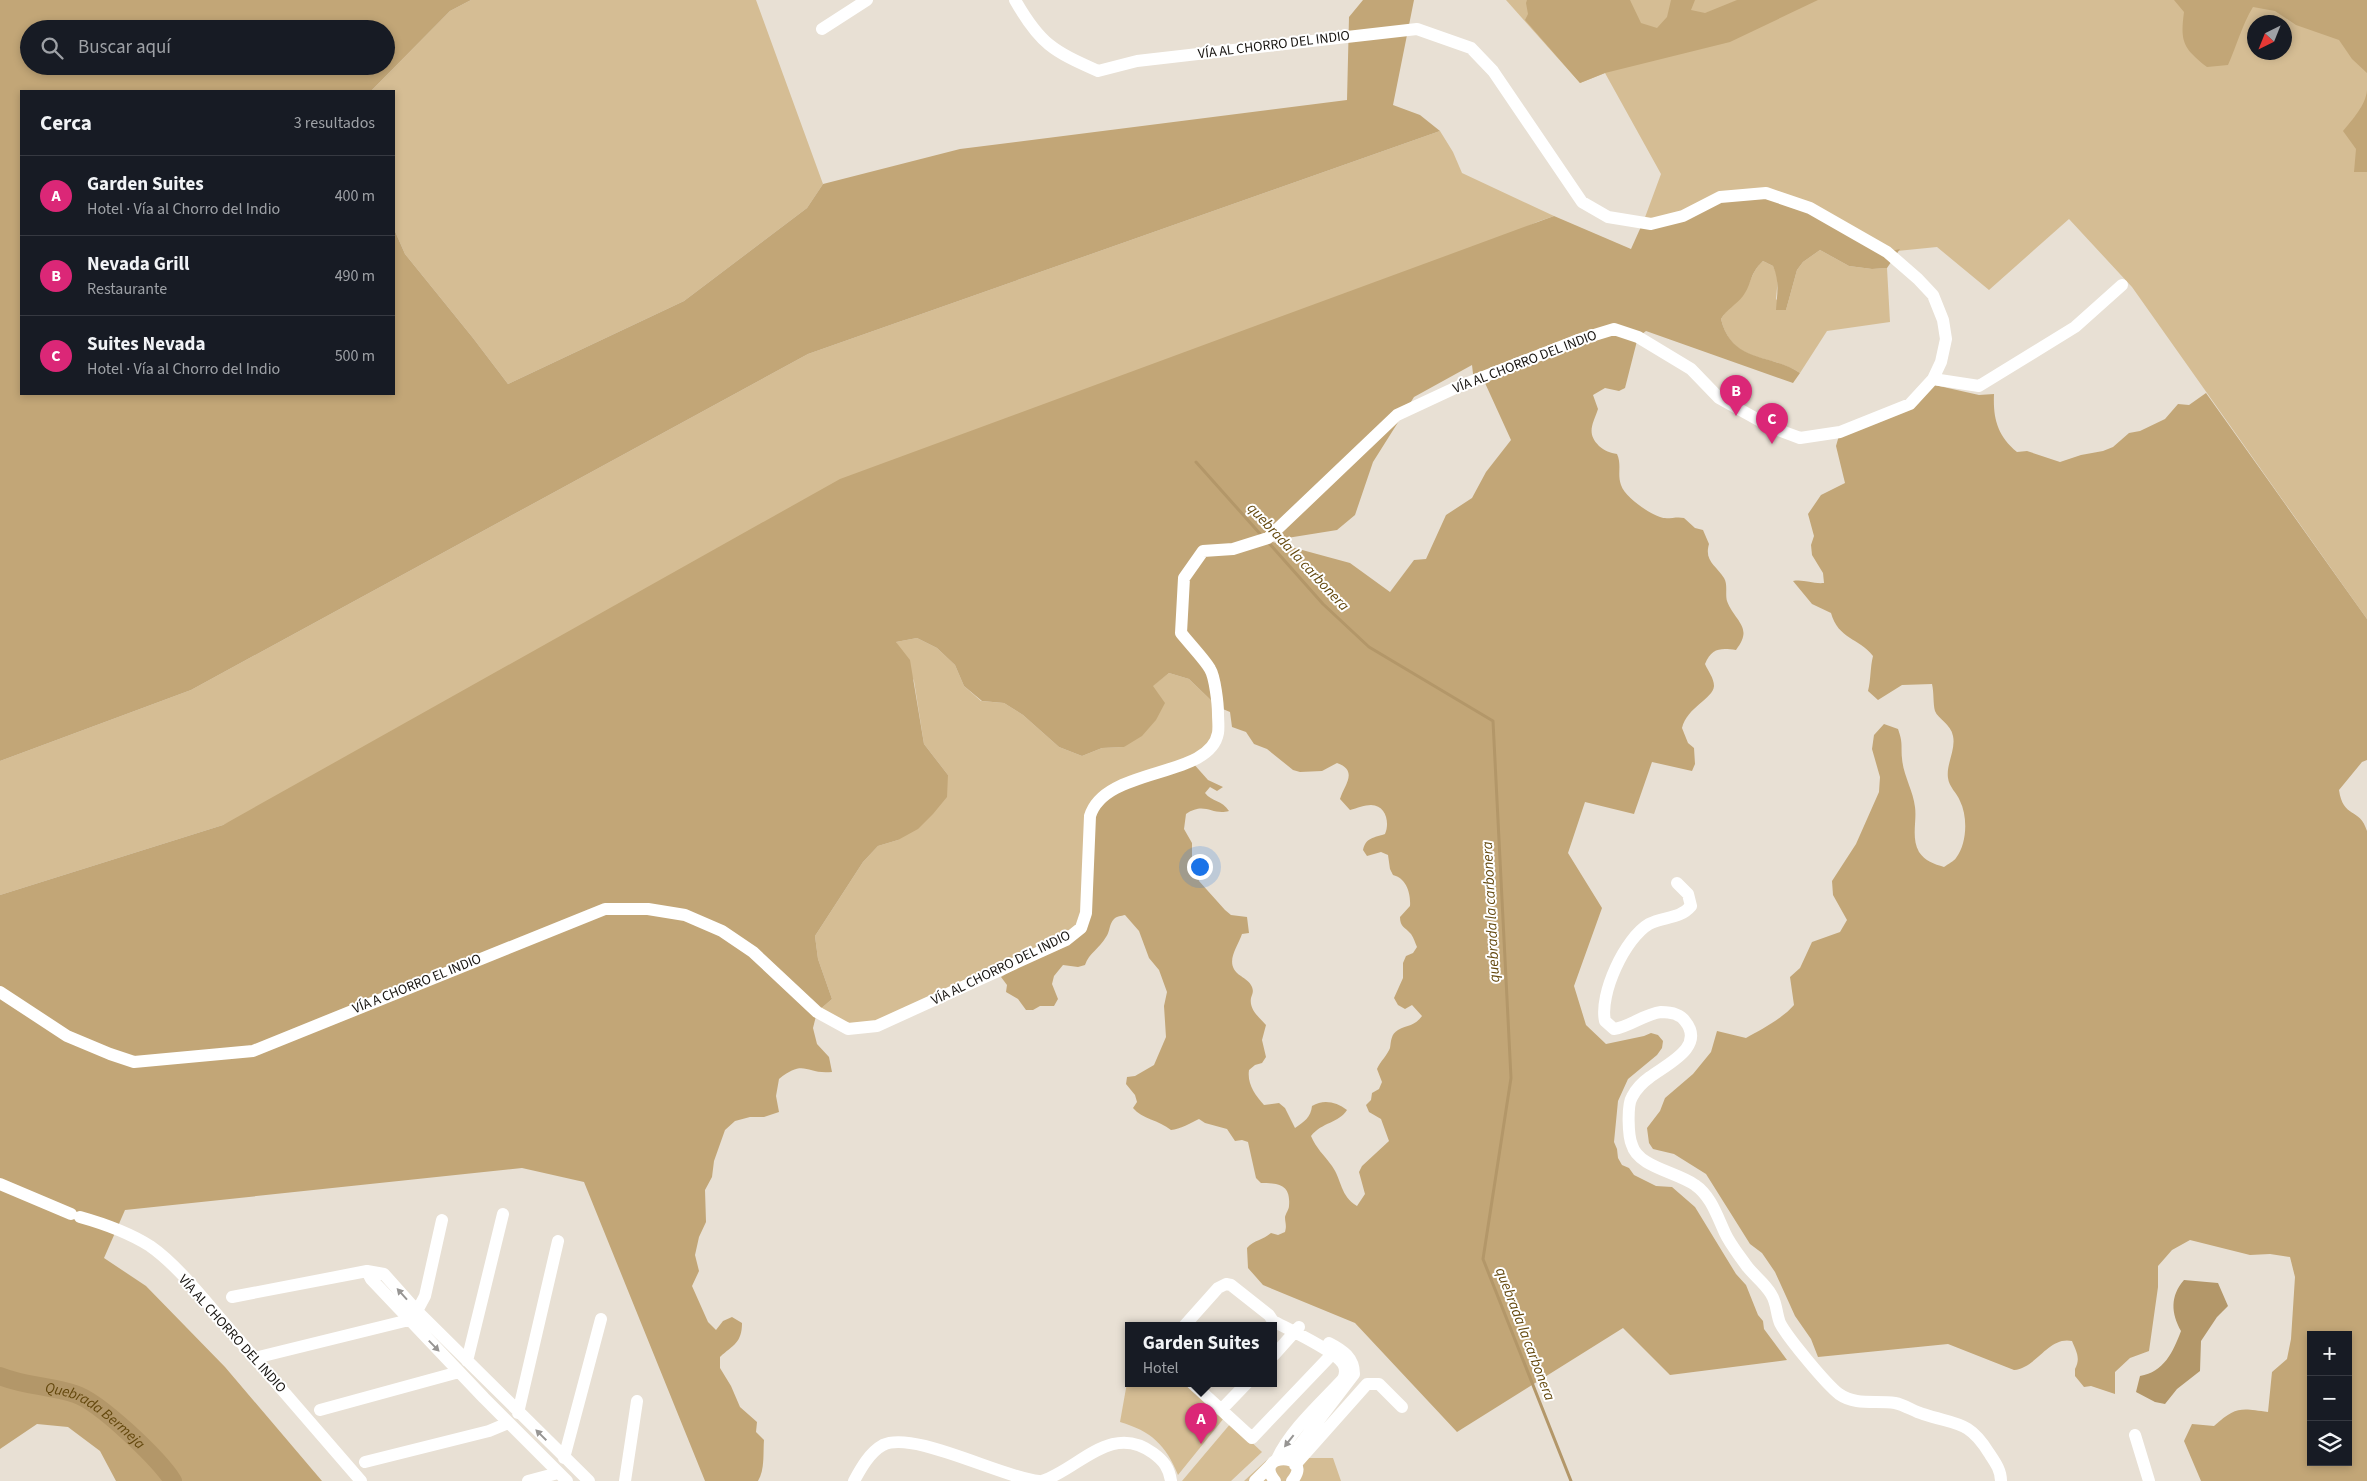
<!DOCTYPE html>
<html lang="es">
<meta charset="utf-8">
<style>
:root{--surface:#171b24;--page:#20242c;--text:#f1f3f6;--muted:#9ea1a6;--line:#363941;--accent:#db2777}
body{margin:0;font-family:"Source Sans 3",sans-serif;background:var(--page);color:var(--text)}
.controls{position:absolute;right:15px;bottom:15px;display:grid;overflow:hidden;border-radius:0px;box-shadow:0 2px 8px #0003}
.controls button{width:45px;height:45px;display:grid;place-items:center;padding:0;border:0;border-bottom:1px solid var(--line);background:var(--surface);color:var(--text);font:25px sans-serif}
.compass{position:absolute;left:2247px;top:15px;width:45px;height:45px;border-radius:50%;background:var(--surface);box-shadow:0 2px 8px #0003;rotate:223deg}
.you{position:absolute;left:1199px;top:866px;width:18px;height:18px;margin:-12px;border:4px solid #fff;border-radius:50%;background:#1a73e8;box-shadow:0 0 0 8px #1a73e833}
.badge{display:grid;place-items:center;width:32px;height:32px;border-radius:50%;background:var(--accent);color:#fff;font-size:16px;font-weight:700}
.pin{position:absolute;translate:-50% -41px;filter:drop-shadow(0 1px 2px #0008)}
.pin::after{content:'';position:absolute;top:26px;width:18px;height:15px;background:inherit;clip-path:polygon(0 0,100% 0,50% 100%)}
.popup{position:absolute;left:1125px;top:1322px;width:152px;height:65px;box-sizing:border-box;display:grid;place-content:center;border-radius:0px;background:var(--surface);filter:drop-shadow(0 1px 4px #0005);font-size:16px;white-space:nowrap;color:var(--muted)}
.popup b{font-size:19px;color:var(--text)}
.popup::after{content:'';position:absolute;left:50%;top:100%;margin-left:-10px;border:10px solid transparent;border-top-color:var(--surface)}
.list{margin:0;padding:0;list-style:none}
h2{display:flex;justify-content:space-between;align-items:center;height:65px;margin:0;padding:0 20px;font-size:21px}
h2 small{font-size:16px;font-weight:400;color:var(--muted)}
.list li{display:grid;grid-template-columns:32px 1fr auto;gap:15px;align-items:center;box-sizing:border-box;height:80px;padding:0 20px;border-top:1px solid var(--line)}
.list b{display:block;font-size:19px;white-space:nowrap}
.list p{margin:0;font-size:16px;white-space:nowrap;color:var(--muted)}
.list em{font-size:16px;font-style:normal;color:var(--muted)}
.icon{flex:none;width:28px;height:28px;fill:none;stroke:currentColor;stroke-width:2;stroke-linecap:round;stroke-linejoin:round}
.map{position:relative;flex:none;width:2367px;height:1481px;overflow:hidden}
.search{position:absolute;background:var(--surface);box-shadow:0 2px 8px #0003;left:20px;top:20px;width:375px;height:55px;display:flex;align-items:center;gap:12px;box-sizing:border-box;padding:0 18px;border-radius:28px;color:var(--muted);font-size:19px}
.panel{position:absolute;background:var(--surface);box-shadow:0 2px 8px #0003;left:20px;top:90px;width:375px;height:305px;border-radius:0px}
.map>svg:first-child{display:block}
.green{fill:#d5bd94;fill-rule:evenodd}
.forest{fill:#c2a677;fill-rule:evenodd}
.water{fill:#b39769}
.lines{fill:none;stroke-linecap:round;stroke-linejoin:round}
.stream{stroke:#b39769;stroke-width:3}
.river{stroke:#b39769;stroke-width:18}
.minor{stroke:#fff;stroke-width:12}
.oneway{fill:#979593}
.labels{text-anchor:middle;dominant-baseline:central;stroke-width:4;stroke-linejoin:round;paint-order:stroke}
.street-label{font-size:14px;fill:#171410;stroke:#fff}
.water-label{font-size:15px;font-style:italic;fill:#64480d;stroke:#fff}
</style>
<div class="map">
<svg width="2367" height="1481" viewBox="0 0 2367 1481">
<rect width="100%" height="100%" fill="#e8e0d4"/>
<path class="green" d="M 471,0 L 756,0 L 823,184 L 807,208 L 684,301 L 508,384 L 473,338 L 405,254 L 394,229 L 394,91 L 371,91 L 450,11 Z
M 1506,0 L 2367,0 L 2367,619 L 2132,287 L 2069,219 L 1989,290 L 1937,247 L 1887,252 L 1683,216 L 1644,220 L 1661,174 L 1605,73 L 1580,83 ZM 2254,22 L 2284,22 L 2284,52 L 2254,52 Z
M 1440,131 L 1453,152 L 1462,173 L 1554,216 L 1537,222 L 223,825 L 0,895 L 0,761 L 191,690 L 808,354 Z
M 1820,250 L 1849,266 L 1872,269 L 1887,268 L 1890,322 L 1827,331 L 1800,373 C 1771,353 1732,365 1721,319 C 1728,307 1739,299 1746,288 C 1753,278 1752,271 1763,261 L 1773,266 L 1778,277 L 1776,299 L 1786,310 L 1797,270 L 1803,262 Z
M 917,638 L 937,648 L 955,665 L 964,686 L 981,701 L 1004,703 L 1023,715 L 1059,747 L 1082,756 L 1102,748 L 1124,747 L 1152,686 L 1169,673 L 1189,679 L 1218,707 L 1218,734 L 1192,762 L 1081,928 L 877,1026 L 848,1029 L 817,1012 L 832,999 L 818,959 L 815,936 L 863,862 L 878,846 L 898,840 L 948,775 L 924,744 L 914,681 L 896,642 Z
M 1128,1377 L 1128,1383 L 1187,1383 L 1224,1418 L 1178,1475 C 1166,1445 1151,1431 1120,1422 Z
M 1231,1423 L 1262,1452 L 1231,1481 L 1182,1481 Z
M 1269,1458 L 1333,1458 L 1341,1481 L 1244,1481 Z"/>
<path class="forest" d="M 0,0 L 471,0 L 450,11 L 371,91 L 21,91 L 21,394 L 394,394 L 394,229 L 405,254 L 473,338 L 508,384 L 684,301 L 807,208 L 823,184 L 960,149 L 1347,100 L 1349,17 L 1363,0 L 1414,0 L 1393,105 L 1420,115 L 1440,131 L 808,354 L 191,690 L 0,761 ZM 29,29 L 386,29 L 386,66 L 29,66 Z
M 1527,0 L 1630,0 L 1641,23 L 1657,28 L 1667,17 L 1671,0 L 1695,0 L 1691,10 L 1705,13 L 1737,0 L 1818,0 L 1730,42 L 1605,73 L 1580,83 L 1525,20 L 1528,14 L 1526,3 Z
M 2174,0 L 2367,0 L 2367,73 L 2352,59 L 2339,40 L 2296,25 L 2275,11 L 2253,7 C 2242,25 2237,45 2228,65 L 2207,67 C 2183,48 2180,42 2184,12 Z
M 2367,90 L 2367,172 L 2354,172 L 2356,149 L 2343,131 C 2352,120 2366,105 2367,90 Z
M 1766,193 L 1887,252 L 1900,249 L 1887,268 L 1872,269 L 1849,266 L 1820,250 L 1803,262 L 1797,270 L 1786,310 L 1776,310 C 1777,294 1780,282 1773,266 L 1763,261 C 1749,274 1752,284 1743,296 C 1736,305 1727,309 1721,319 C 1732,364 1771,353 1800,373 L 1793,383 L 1646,331 L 1638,337 L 1625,388 L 1619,391 L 1605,388 L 1593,395 L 1598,409 C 1593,424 1586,433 1599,446 C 1605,451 1610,453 1617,454 C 1622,465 1617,474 1621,485 C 1625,497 1648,513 1660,517 C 1667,520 1676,516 1684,518 L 1695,528 L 1703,530 L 1709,544 C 1704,561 1716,565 1724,578 C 1728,584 1725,594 1727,601 C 1735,622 1754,627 1736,650 C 1720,648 1712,648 1705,664 C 1708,671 1714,678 1714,686 C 1713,699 1687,707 1682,728 L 1688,743 L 1694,748 L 1695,764 L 1692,771 L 1652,762 L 1634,814 L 1585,802 L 1568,853 L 1602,908 L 1574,986 L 1586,1025 L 1606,1044 L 1644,1036 L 1651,1033 L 1658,1035 L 1663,1041 L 1662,1048 L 1657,1055 L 1628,1079 L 1618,1101 L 1614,1142 L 1617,1149 L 1618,1158 L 1622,1165 L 1629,1168 L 1634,1175 L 1656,1186 L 1672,1187 L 1695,1207 L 1736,1274 L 1746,1285 L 1758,1315 L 1763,1321 L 1764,1329 L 1787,1360 L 1670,1375 L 1623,1328 L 1457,1432 L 1355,1323 L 1263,1285 L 1248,1268 L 1247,1248 C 1254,1240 1263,1240 1271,1233 L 1278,1235 L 1285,1232 C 1287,1225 1285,1223 1285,1217 C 1286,1213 1289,1209 1289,1206 C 1291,1184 1278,1183 1261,1183 L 1256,1178 L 1248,1142 L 1242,1140 L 1235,1141 L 1227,1129 L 1205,1123 L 1199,1119 C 1191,1123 1180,1129 1171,1130 C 1159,1120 1142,1119 1133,1108 L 1137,1102 L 1135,1095 L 1126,1084 L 1127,1077 L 1135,1076 L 1154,1065 L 1166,1037 L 1164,1006 L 1167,992 L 1159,970 L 1149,958 L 1139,931 L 1125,915 C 1121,916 1117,916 1114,919 C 1109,924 1110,932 1106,937 C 1100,948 1089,953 1085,965 L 1078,967 L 1063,965 L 1054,976 L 1052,984 L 1058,999 L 1054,1006 L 1040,1006 L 1033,1010 L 1026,1010 L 1018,999 L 1006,992 L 1007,985 L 1001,977 L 1066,940 L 1081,928 L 1090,816 L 1109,794 L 1192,762 L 1208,780 L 1223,787 L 1217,791 L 1210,787 L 1205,793 C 1212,802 1222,800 1229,811 C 1212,816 1205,801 1186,814 L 1184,829 L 1192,843 L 1192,859 L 1199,881 L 1225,910 L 1231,915 L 1247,917 L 1249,933 L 1242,934 C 1237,949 1223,964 1241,976 C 1245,979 1250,982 1252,987 C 1254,992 1252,994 1251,998 C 1249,1010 1259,1017 1266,1025 L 1262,1040 L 1266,1057 L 1262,1063 L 1255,1065 L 1249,1070 C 1247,1084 1255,1095 1264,1105 L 1279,1103 L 1285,1108 L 1295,1128 C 1304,1122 1311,1117 1312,1106 C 1324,1099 1336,1102 1347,1110 C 1339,1123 1322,1122 1311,1136 C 1316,1148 1324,1155 1332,1166 C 1342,1180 1340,1196 1357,1206 L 1365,1194 L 1359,1172 L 1362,1166 L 1389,1141 L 1381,1119 L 1369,1112 L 1366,1105 L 1371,1100 L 1372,1093 L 1379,1089 L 1382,1082 L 1377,1069 C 1380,1062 1388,1054 1390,1048 C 1391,1041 1391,1034 1398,1030 C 1407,1025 1415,1026 1422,1016 L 1412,1005 L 1405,1009 L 1398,1005 L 1394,998 L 1403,978 L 1403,963 L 1406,956 L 1413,953 L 1417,947 C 1415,943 1414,938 1411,934 C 1405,927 1400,927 1400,917 L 1410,906 C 1411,893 1406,878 1393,875 L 1390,869 L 1388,855 L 1381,852 L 1367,856 L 1363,850 C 1366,837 1374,838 1385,834 C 1390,823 1386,805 1371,805 C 1365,805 1357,808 1350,810 L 1340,799 C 1344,785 1359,771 1337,763 L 1322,771 L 1300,772 L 1293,770 L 1267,749 L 1254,744 L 1246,732 L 1232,727 L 1230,712 L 1218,707 L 1189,679 L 1169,673 L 1153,686 L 1165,703 L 1156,720 L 1142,736 L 1124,747 L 1102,748 L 1082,756 L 1059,747 L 1023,715 L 1004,703 L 982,701 L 964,686 L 955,665 L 937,648 L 917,638 L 896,642 L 910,660 L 924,744 L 948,775 L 947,797 L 933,814 L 918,829 L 898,840 L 878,846 L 863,862 L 815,936 L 818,959 L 832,999 L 817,1012 L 813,1028 L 817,1044 L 829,1057 L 832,1072 C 806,1075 805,1058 779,1079 L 776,1096 L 779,1112 L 764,1117 L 750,1117 L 735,1121 L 725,1130 L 714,1161 L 712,1177 L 705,1190 L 706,1222 L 699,1237 L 695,1255 L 699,1271 L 692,1286 L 708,1322 L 716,1330 L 723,1321 L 732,1317 L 742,1323 C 742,1343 733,1345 720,1357 L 720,1368 L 731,1386 L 740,1407 L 757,1422 L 756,1432 L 764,1440 C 763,1453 765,1470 758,1481 L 705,1481 L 584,1182 L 522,1168 L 125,1210 L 104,1258 L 146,1286 L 225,1367 L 322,1481 L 116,1481 L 100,1451 L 68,1427 L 37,1424 L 0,1449 L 0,895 L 223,825 L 840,479 L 1554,216 L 1631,249 L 1644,220 L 1651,224 L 1720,197 ZM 1472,365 L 1474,382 L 1485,383 L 1511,440 L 1486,472 L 1472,498 L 1446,515 L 1426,559 L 1414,560 L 1390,592 L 1350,563 L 1269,541 L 1337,530 L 1355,515 L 1373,462 L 1414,397 Z
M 1930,384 L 1979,395 L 1994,394 C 1993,418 1997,435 2017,452 L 2027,451 L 2060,462 L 2081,455 L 2103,451 L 2113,447 L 2129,433 L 2140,431 L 2165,419 L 2178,404 L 2189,405 L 2206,393 L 2367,619 L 2367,760 L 2362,762 L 2339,790 C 2343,819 2360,807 2367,831 L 2367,1481 L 2201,1481 L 2184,1441 L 2192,1424 L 2214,1426 C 2236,1406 2241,1408 2268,1412 L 2272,1372 L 2287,1359 L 2291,1339 L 2295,1277 L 2290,1257 L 2270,1254 L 2250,1255 L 2190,1240 L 2172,1250 L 2158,1266 L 2158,1287 L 2149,1351 L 2130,1358 L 2115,1372 L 2115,1394 L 2091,1386 L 2084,1387 L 2075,1376 L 2075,1369 C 2081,1358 2076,1351 2072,1341 C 2048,1336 2037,1368 2014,1370 L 1948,1344 L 1818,1357 L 1811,1339 L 1795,1316 L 1775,1272 L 1762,1253 L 1750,1244 L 1706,1174 L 1674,1154 L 1653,1149 L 1649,1143 L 1647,1128 L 1660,1111 L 1665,1098 L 1693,1074 L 1711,1052 L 1717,1031 L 1746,1038 C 1761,1030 1783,1018 1794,1005 L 1790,977 L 1800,968 L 1812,942 L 1840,932 L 1847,920 L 1833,895 L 1832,881 L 1856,844 L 1879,792 L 1880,777 L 1872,749 L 1874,735 L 1884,724 L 1898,729 C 1903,743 1901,745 1902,758 C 1903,775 1913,790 1915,807 C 1917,821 1911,838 1919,852 C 1925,861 1934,864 1944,867 C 1948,864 1954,861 1956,858 C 1967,844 1968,817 1960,801 C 1957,793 1949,787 1948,778 C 1946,764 1956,750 1953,736 C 1951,724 1938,719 1935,711 C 1933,704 1934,692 1932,684 L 1902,685 L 1878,700 L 1868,691 C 1871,679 1870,668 1873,656 C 1859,638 1838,639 1831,613 L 1812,604 L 1793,581 C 1804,579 1812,584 1824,583 L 1823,573 L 1812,555 L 1811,545 L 1814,536 L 1808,514 L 1821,495 L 1845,483 L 1836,446 L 1840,432 L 1910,404 ZM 2311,1335 L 2348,1335 L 2348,1462 L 2311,1462 Z"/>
<path class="water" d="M 2184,1280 L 2218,1283 L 2228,1306 L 2217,1317 L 2201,1341 L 2200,1371 L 2177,1389 L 2165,1404 L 2155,1402 L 2136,1392 L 2140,1376 C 2164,1372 2173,1352 2181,1331 C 2171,1313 2170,1296 2184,1280 Z"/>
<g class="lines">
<path class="stream" d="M 1196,462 L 1262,536
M 1268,542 L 1323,604 L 1369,647 L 1493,721 L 1511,1078 L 1483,1259 L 1571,1481"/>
<path class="river" id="s1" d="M 0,1376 C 24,1386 51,1386 75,1394 C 100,1402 159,1459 173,1481"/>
<path class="minor" d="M 822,29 L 867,0
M 1933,379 L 1979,386 L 2075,327 L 2122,285
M 1677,883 L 1688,894 L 1691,906 C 1679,920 1663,916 1649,924 C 1625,938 1599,994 1605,1021 L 1614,1029 C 1630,1027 1644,1014 1661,1012 C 1669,1012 1680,1014 1685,1021 C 1706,1047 1667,1064 1650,1077 C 1643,1082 1636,1089 1632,1097 C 1627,1105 1628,1136 1632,1145 C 1638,1167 1677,1172 1695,1185 C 1711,1196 1717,1216 1725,1233 C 1730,1244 1739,1255 1746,1265 C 1753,1275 1765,1283 1771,1294 C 1777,1303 1776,1313 1780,1323 C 1787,1337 1826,1384 1839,1394 C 1856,1406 1876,1400 1895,1403 C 1905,1405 1913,1411 1923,1414 C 1956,1425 1969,1420 1989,1453 C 1995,1462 2001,1470 2001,1481
M 0,992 L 67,1036 L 110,1054 L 134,1062 L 253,1051 L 605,909 L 648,909 L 685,915 L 722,931 L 753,952 L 817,1012 L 848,1029 L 877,1026 L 1066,940 L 1081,928 L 1086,913 L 1090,816 C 1105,766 1210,779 1218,733 C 1219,727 1218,720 1218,714 C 1218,704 1215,677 1210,669 C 1206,661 1188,642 1181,633 L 1184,578 L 1203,551 L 1233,549 L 1268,538 L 1397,415 L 1455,388 L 1578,340 L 1614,329 L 1638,337 L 1691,369 L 1719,398 L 1773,428 L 1800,438 L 1840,432 L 1910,404 L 1933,379 L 1941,362 L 1946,339 L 1943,320 L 1933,295 L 1918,279 L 1887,252 L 1810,208 L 1766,193 L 1720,197 L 1683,216 L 1651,224 L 1608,217 L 1582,202 L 1493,71 L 1471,48 L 1417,29 L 1137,61 L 1098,71 C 1053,51 1040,44 1015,0
M 0,1184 L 71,1214
M 80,1217 C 105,1224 128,1232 150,1246 C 179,1266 208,1305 232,1332 C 275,1381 318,1431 361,1481
M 367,1271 L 371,1279 L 484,1398 L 567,1481
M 232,1297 L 367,1271 L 384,1274 L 417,1311 L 589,1481
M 417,1311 L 425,1296 L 442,1220
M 1185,1325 L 1218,1288 L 1226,1284 L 1231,1285 L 1269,1315 L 1273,1321 C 1288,1329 1336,1351 1343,1364 C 1346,1369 1345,1375 1343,1379 C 1321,1403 1291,1429 1277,1459
M 1274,1355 L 1299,1327
M 255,1358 L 409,1320
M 467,1361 L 503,1214
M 1192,1383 L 1252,1438 L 1337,1349
M 320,1410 L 459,1372
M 1221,1410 L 1247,1383
M 518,1413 L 558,1241
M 2135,1435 L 2149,1481
M 564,1458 L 601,1319
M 1289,1459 L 1354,1374 C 1354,1358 1343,1350 1329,1343
M 365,1462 L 489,1431 L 508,1423
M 1295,1465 L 1367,1384 L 1379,1384 L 1402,1407
M 528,1481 L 558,1473
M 625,1481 L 637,1401
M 854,1481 C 861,1468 870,1452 883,1445 C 914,1430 1002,1478 1039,1481
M 1042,1481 C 1079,1469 1111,1422 1153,1453 C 1164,1461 1169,1468 1171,1481
M 1255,1481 L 1271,1465
M 1275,1481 C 1251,1452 1316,1452 1292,1481"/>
</g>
<defs><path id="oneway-solid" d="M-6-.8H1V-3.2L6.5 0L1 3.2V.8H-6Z" transform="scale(1.25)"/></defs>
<g class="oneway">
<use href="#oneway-solid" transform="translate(402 1294) rotate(-132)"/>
<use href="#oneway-solid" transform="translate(434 1346) rotate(46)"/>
<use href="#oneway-solid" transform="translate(541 1435) rotate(-135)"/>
<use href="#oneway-solid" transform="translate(1289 1441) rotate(128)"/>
</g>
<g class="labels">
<g class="street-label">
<text transform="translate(1274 45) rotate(-7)">VÍA AL CHORRO DEL INDIO</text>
<text transform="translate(1525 362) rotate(-21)">VÍA AL CHORRO DEL INDIO</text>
<text transform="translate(1001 968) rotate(-26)">VÍA AL CHORRO DEL INDIO</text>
<text transform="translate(417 984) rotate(-22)">VÍA A CHORRO EL INDIO</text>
<text transform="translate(232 1334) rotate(48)">VÍA AL CHORRO DEL INDIO</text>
</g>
<g class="water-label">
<text transform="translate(1298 557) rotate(47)">quebrada la carbonera</text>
<text transform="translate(1491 912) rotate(-93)">quebrada la carbonera</text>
<text transform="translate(1525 1334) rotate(69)">quebrada la carbonera</text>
<text stroke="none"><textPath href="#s1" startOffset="105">Quebrada Bermeja</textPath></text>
</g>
</g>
</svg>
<div class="controls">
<button>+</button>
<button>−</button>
<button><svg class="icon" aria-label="layers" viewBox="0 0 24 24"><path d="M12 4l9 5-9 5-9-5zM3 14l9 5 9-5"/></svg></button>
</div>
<svg class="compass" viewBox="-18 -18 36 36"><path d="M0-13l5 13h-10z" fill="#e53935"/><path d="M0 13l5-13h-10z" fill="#9ea1a6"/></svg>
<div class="you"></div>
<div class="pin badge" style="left:1201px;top:1444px">A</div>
<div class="popup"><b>Garden Suites</b>Hotel</div>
<div class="pin badge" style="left:1736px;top:416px">B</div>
<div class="pin badge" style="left:1772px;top:444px">C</div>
<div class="search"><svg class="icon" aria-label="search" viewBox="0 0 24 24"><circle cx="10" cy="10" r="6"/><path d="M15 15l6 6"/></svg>Buscar aquí</div>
<section class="panel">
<h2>Cerca<small>3 resultados</small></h2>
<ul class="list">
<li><span class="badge">A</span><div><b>Garden Suites</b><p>Hotel · Vía al Chorro del Indio</p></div><em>400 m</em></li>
<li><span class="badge">B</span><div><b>Nevada Grill</b><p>Restaurante</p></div><em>490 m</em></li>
<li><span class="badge">C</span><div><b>Suites Nevada</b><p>Hotel · Vía al Chorro del Indio</p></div><em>500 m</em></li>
</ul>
</section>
</div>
